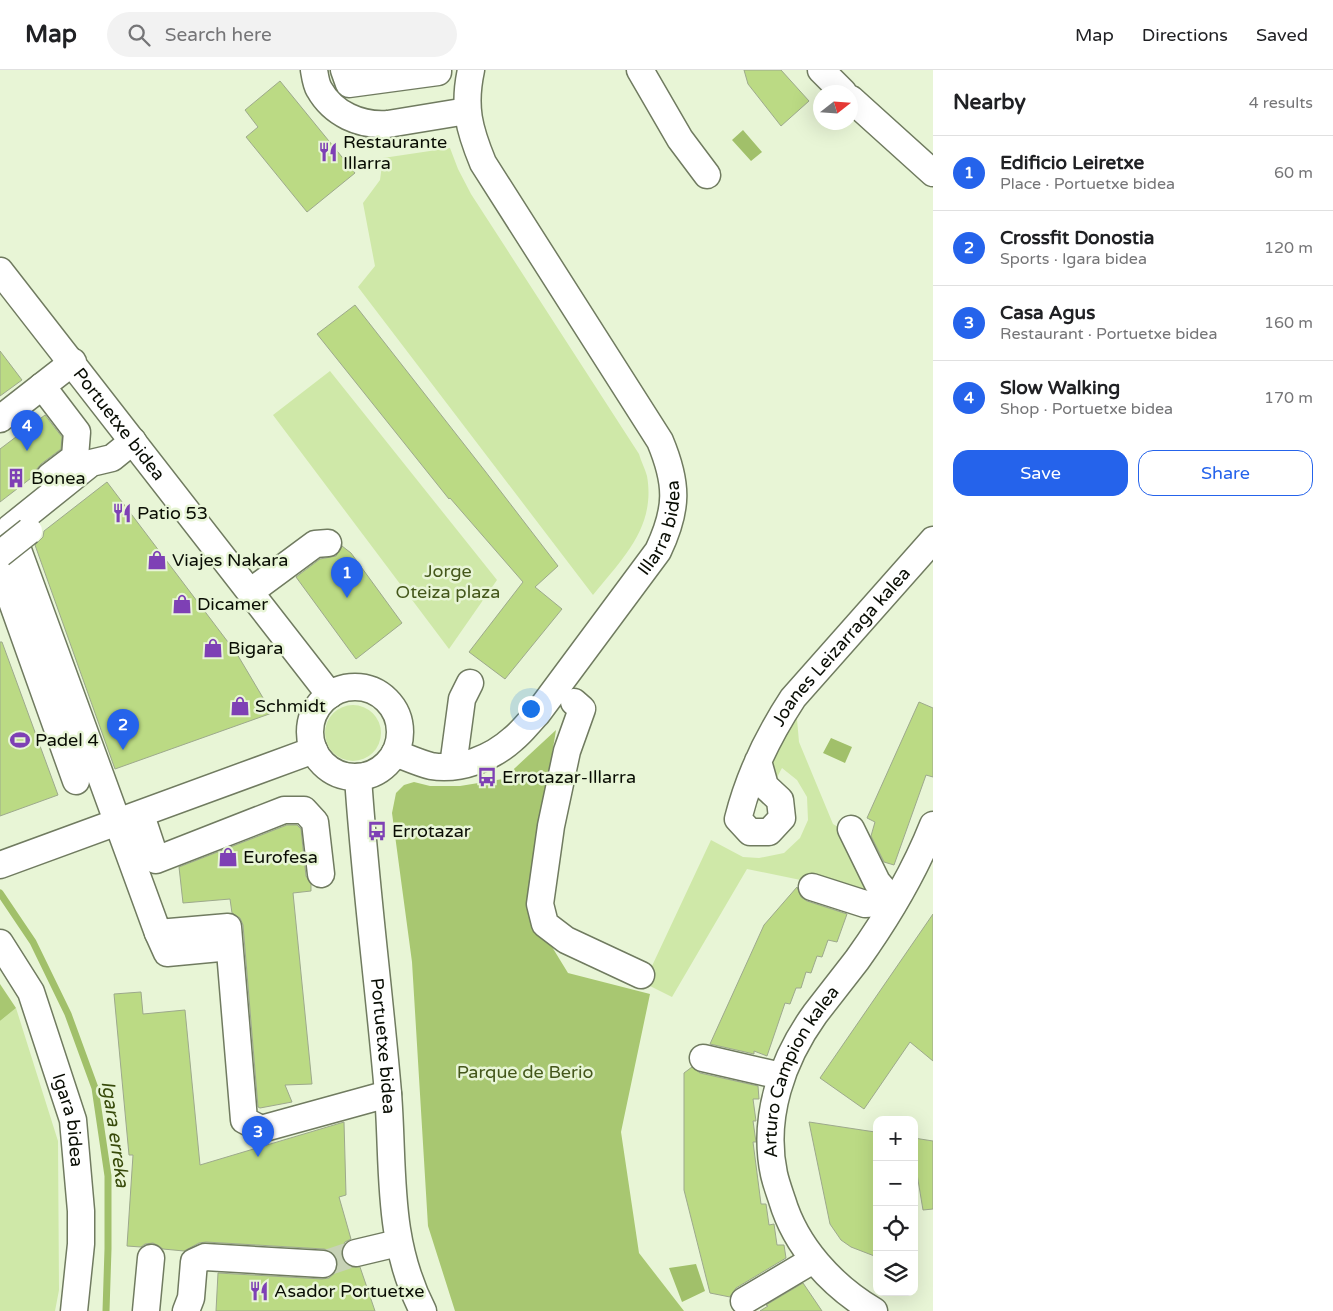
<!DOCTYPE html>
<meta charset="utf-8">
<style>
:root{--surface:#fff;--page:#f2f2f2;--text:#202124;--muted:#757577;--line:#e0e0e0;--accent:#2563eb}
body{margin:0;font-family:"Varela Round",sans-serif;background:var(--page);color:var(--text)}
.controls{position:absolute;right:15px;bottom:15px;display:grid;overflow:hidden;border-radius:10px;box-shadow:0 5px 20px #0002}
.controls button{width:45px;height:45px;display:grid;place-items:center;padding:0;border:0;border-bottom:1px solid var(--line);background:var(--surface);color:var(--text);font:25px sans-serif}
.compass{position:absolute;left:813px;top:15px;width:45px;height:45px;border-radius:50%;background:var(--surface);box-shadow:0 5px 20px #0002;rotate:73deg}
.you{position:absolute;left:530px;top:638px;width:18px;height:18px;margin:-12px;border:4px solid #fff;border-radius:50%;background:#1a73e8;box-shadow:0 0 0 8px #1a73e833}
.badge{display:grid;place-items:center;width:32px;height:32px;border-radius:50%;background:var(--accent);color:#fff;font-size:16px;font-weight:700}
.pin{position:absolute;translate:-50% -41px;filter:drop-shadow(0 1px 2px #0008)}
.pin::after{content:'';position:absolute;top:26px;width:18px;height:15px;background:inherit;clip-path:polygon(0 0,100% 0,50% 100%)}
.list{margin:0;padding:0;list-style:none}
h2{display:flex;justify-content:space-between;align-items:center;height:65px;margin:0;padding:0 20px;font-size:21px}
h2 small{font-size:16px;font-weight:400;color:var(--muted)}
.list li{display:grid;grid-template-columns:32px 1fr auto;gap:15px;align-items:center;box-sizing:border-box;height:75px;padding:0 20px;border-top:1px solid var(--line)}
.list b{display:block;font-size:19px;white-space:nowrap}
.list p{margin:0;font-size:16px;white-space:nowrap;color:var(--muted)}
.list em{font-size:16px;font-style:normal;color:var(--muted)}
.actions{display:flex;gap:10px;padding:15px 20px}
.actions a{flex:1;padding:11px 0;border:1px solid var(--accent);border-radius:15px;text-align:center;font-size:18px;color:var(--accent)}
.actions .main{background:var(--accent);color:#fff}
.icon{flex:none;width:28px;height:28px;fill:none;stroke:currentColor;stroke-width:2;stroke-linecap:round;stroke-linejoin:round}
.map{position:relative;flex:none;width:933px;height:1241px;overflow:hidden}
header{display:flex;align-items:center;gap:30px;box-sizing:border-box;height:70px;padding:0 25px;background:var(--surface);border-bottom:1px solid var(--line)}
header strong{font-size:24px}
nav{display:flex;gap:28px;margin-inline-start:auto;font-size:18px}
.search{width:350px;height:45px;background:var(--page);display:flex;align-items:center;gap:12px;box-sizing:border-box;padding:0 18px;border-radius:28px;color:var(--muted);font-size:19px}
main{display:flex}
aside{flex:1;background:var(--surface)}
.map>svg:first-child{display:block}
.green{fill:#cfe8a8}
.forest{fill:#a8c771}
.water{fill:#a1c06a}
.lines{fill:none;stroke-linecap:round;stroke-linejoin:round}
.stream{stroke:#a1c06a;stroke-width:7}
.building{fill:#bbda84;stroke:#9da98c}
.minor-tunnel{stroke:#c7d2b6;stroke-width:26;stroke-dasharray:26 13;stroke-linecap:butt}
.minor-casing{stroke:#707b60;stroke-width:29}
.minor{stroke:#fff;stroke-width:26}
.minor-bridge-casing{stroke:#707b60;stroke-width:29;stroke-linecap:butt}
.minor-bridge{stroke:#fff;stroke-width:26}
.labels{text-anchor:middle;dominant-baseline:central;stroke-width:5;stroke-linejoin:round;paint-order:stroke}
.poi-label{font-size:18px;fill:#090d04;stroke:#e8f5d6;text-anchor:start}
.street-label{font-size:18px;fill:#090d04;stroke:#e8f5d6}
.park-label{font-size:18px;fill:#44571b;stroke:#e8f5d6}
.water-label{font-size:19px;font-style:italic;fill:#374a0a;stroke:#e8f5d6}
</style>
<header>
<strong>Map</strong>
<div class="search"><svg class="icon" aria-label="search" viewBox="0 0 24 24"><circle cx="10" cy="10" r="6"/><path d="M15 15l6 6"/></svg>Search here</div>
<nav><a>Map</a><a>Directions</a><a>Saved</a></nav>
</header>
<main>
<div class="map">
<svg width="933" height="1241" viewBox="0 0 933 1241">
<rect width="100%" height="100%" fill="#e8f5d6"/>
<path class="green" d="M 450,78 L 458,99 L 471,124 L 639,384 C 641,391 645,399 647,406 C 656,457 623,488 593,525 L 358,217 L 375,196 L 363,133 L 380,110 L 383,88 Z
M 330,301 L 497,510 L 449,579 L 273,345 Z
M325 663a28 28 0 1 1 56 0a28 28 0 1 1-56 0Z
M 793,643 L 797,649 L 799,672 L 833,754 L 840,758 L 871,814 L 867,826 L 820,814 L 747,799 L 672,927 L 644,913 L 711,770 L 743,787 L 759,788 L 784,783 L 800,768 L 808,750 L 807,727 L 797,710 L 782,698 L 775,711 L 768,701 Z
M 16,938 L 58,1071 L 59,1220 L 55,1241 L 0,1241 L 0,951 Z"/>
<path class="forest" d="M 556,660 L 527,836 L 568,903 L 650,924 L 621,1062 L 639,1183 L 684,1241 L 455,1241 L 428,1156 L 412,892 L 392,743 L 396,723 L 404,715 L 414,712 L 430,716 L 460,716 L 503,709 Z
M 0,914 L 16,938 L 0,951 Z"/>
<path class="water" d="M 743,60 L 762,82 L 751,91 L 732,70 Z
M 831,668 L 852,677 L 845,693 L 823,683 Z
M 696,1194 L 705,1221 L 682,1232 L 669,1198 Z"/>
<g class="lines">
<path class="stream" d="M 0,823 L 33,872 L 68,944 L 95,1018 L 108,1106 L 108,1179 L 106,1241"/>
</g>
<path class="building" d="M 744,0 L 781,0 L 809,31 L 781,56 L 748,14 Z
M 280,11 L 355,103 L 307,142 L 246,67 L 258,57 L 245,40 Z
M 355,235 L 485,401 L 558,496 L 535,517 L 562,539 L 505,609 L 469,582 L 523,512 L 450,428 L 449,429 L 317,264 Z
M 0,281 L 22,310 L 0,326 Z
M 45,345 L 62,367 L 61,379 L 41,394 L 36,400 L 35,405 L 0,432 L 0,379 Z
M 107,412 L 237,584 L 272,643 L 115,699 L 35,475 L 43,467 L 44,461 Z
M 342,476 L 351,483 L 402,553 L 356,589 L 296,507 L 320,489 L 336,486 Z
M 0,572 L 2,572 L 58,725 L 0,746 Z
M 919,632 L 933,638 L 933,707 L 926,705 L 894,795 L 884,792 L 871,766 L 875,752 L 867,748 Z
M 287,755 L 297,755 L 301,759 L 306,806 L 311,814 L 311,821 L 293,823 L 312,1014 L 285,1015 L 292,1032 L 260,1038 L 258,1037 L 243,855 L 240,848 L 232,843 L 230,829 L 183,833 L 179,797 Z
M 797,817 L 801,827 L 807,831 L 847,844 L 837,872 L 828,870 L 822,887 L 817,886 L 811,903 L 806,902 L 801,918 L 796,918 L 790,934 L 785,933 L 767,986 L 754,981 L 754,984 L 710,974 L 764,855 Z
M 933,844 L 933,991 L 910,972 L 864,1039 L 820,1008 Z
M 141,922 L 143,944 L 185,940 L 200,1095 L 344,1052 L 346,1125 L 339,1127 L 351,1169 L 345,1172 L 342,1178 L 341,1186 L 345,1193 L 351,1197 L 360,1197 L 375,1241 L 216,1241 L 218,1203 L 322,1209 L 329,1208 L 336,1202 L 338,1194 L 336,1187 L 331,1181 L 324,1179 L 206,1172 L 199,1173 L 184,1181 L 163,1179 L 159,1176 L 153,1173 L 145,1174 L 141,1177 L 127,1176 L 133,1085 L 129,1085 L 114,924 Z
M 692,997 L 700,1003 L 758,1016 L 759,1029 L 753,1029 L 756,1051 L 753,1051 L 756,1072 L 753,1072 L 761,1134 L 766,1134 L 769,1155 L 774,1154 L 777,1175 L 784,1175 L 786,1188 L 736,1218 L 730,1227 L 710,1223 L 684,1120 L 684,1003 Z
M 809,1052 L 875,1062 L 877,1072 L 877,1187 L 851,1177 L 841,1170 L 830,1154 Z
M 914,1068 L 933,1071 L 933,1139 L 923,1140 L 914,1086 Z
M 803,1213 L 822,1241 L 760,1241 L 768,1236 L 766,1235 Z"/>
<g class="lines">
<path class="minor-tunnel" d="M 323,1194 L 356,1183"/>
<defs>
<g id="minor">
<path d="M 314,0 C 315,6 316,14 319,19 C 333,44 360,56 388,54 L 467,41"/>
<path d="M 344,0 L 349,14 L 438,2 L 438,0"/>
<path d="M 640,0 L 680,69 L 707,105"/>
<path d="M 821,0 L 843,22"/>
<path d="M 851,29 L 933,103"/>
<path id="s1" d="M 0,201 L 330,625"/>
<path d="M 42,316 L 77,362 L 75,387 L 50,406"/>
<path d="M 0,349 L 73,292"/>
<path d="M 133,371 L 112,388 L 91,393 L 10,458 L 158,863 L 228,857 L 244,1050 L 261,1059 L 388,1024"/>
<path d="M 0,498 L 76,711"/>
<path d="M 250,522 L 315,474 L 328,473"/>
<circle cx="355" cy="662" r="45"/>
<path d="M 574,632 L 582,639 L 567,681 L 551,756 L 540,834 L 545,854 L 566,870 L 641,905"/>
<path id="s2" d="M 395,683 C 406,687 419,693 431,696 C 460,701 492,688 513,669 C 522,662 529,652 537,644 L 658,481 C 678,439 678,414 660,371 L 483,93 C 469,59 463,37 471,0"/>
<path id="s3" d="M 758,691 L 765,716 L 780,730 L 782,748 L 769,762 L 750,762 L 738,749 C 749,705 768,666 793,628 L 933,470"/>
<path d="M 453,696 L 462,629 L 470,613"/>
<path id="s4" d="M 358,707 C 365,813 379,918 388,1023 C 394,1100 386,1169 423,1241"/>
<path d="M 141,745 L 156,790 L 284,740 L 304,740 L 315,752 L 321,804"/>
<path d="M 851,759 L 877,812 L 894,832"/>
<path d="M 0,795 L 314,680"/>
<path d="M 812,817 L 865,834 L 894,832"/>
<path d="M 158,863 L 167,883 L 220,878"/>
<path id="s5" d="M 0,873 L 31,922 L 73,1050 L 81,1141 L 81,1174 L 74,1241"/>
<path d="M 703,988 L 781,1006"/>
<path d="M 356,1183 L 398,1173"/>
<path d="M 744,1231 L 813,1190"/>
<path d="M 146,1241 L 151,1188"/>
<path d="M 186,1241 L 191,1228 L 194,1192 L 205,1187 L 323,1194"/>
<path id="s6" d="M 874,1241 C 832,1216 796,1177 782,1130 C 779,1121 776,1113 774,1104 C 762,1047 782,990 815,944 C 829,926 843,908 857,890 C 887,848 914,803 933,755"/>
</g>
</defs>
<use href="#minor" class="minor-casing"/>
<use href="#minor" class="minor"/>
<defs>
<path id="minor-bridge" d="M 0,484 L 29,461"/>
</defs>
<use href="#minor-bridge" class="minor-bridge-casing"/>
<use href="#minor-bridge" class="minor-bridge"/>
</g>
<defs>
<symbol id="restaurant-bare" viewBox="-9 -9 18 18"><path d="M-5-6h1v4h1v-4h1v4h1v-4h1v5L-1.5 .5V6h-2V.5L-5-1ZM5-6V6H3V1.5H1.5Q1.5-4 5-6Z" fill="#7e40b5" stroke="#e8f5d6" stroke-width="2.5" paint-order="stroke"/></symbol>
<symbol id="building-bare" viewBox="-9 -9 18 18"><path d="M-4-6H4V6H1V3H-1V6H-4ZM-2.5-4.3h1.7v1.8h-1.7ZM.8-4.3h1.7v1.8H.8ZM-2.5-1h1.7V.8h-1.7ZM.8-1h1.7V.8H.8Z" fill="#7e40b5" stroke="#e8f5d6" stroke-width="2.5" paint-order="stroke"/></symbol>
<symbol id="shop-bare" viewBox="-9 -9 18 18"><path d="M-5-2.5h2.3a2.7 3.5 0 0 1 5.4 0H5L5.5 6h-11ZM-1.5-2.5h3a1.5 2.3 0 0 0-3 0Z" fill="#7e40b5" stroke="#e8f5d6" stroke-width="2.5" paint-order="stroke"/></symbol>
<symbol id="stadium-bare" viewBox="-9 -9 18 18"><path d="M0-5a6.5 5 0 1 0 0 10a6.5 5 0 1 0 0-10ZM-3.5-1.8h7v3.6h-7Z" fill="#7e40b5" stroke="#e8f5d6" stroke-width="2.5" paint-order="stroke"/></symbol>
<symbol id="bus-bare" viewBox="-9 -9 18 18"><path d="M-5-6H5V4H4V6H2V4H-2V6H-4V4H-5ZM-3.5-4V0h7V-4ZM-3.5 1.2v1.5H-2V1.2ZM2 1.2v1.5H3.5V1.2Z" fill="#7e40b5" stroke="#e8f5d6" stroke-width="2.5" paint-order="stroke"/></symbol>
</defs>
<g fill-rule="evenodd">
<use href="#restaurant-bare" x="314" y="68" width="28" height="28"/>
<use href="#building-bare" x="2" y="394" width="28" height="28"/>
<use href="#restaurant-bare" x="108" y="429" width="28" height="28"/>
<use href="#shop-bare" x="143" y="476" width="28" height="28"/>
<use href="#shop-bare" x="168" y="520" width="28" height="28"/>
<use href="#shop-bare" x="199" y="564" width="28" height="28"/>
<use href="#shop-bare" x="226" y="622" width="28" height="28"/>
<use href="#stadium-bare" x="6" y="656" width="28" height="28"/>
<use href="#bus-bare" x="473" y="693" width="28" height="28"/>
<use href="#bus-bare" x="363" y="747" width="28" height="28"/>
<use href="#shop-bare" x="214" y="773" width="28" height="28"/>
<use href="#restaurant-bare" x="245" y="1207" width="28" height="28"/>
</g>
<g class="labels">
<g class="poi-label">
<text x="343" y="72">Restaurante<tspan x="343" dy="21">Illarra</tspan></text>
<text x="31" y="408">Bonea</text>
<text x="137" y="443">Patio 53</text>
<text x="172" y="490">Viajes Nakara</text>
<text x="197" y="534">Dicamer</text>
<text x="228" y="578">Bigara</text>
<text x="255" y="636">Schmidt</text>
<text x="35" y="670">Padel 4</text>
<text x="502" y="707">Errotazar-Illarra</text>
<text x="392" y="761">Errotazar</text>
<text x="243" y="787">Eurofesa</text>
<text x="274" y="1221">Asador Portuetxe</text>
</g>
<g class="street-label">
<text stroke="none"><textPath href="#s1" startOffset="194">Portuetxe bidea</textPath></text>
<text stroke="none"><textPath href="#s2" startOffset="388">Illarra bidea</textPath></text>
<text stroke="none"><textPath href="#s3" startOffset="324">Joanes Leizarraga kalea</textPath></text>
<text stroke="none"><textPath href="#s4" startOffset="270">Portuetxe bidea</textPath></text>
<text stroke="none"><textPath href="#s6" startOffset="284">Arturo Campion kalea</textPath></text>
<text stroke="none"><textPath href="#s5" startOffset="192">Igara bidea</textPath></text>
</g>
<g class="park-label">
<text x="448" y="501">Jorge<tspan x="448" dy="21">Oteiza plaza</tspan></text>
<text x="525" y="1002">Parque de Berio</text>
</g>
<g class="water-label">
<text transform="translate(115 1064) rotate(82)">Igara erreka</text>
</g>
</g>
</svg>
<div class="controls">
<button>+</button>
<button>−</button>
<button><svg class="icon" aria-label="locate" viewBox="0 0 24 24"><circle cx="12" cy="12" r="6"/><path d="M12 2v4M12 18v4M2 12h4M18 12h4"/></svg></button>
<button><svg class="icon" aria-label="layers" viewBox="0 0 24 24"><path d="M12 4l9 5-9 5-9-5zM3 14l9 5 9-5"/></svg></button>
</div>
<svg class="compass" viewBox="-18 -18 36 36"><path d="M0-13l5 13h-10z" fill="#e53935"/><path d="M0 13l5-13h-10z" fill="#757577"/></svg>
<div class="you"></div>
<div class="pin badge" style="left:347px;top:528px">1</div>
<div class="pin badge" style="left:123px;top:680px">2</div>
<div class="pin badge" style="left:258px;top:1087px">3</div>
<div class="pin badge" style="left:27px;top:381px">4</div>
</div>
<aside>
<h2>Nearby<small>4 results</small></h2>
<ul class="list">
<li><span class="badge">1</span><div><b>Edificio Leiretxe</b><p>Place · Portuetxe bidea</p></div><em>60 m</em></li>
<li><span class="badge">2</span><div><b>Crossfit Donostia</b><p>Sports · Igara bidea</p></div><em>120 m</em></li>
<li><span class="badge">3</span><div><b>Casa Agus</b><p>Restaurant · Portuetxe bidea</p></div><em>160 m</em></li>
<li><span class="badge">4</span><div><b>Slow Walking</b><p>Shop · Portuetxe bidea</p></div><em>170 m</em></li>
</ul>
<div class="actions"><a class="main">Save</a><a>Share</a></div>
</aside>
</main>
